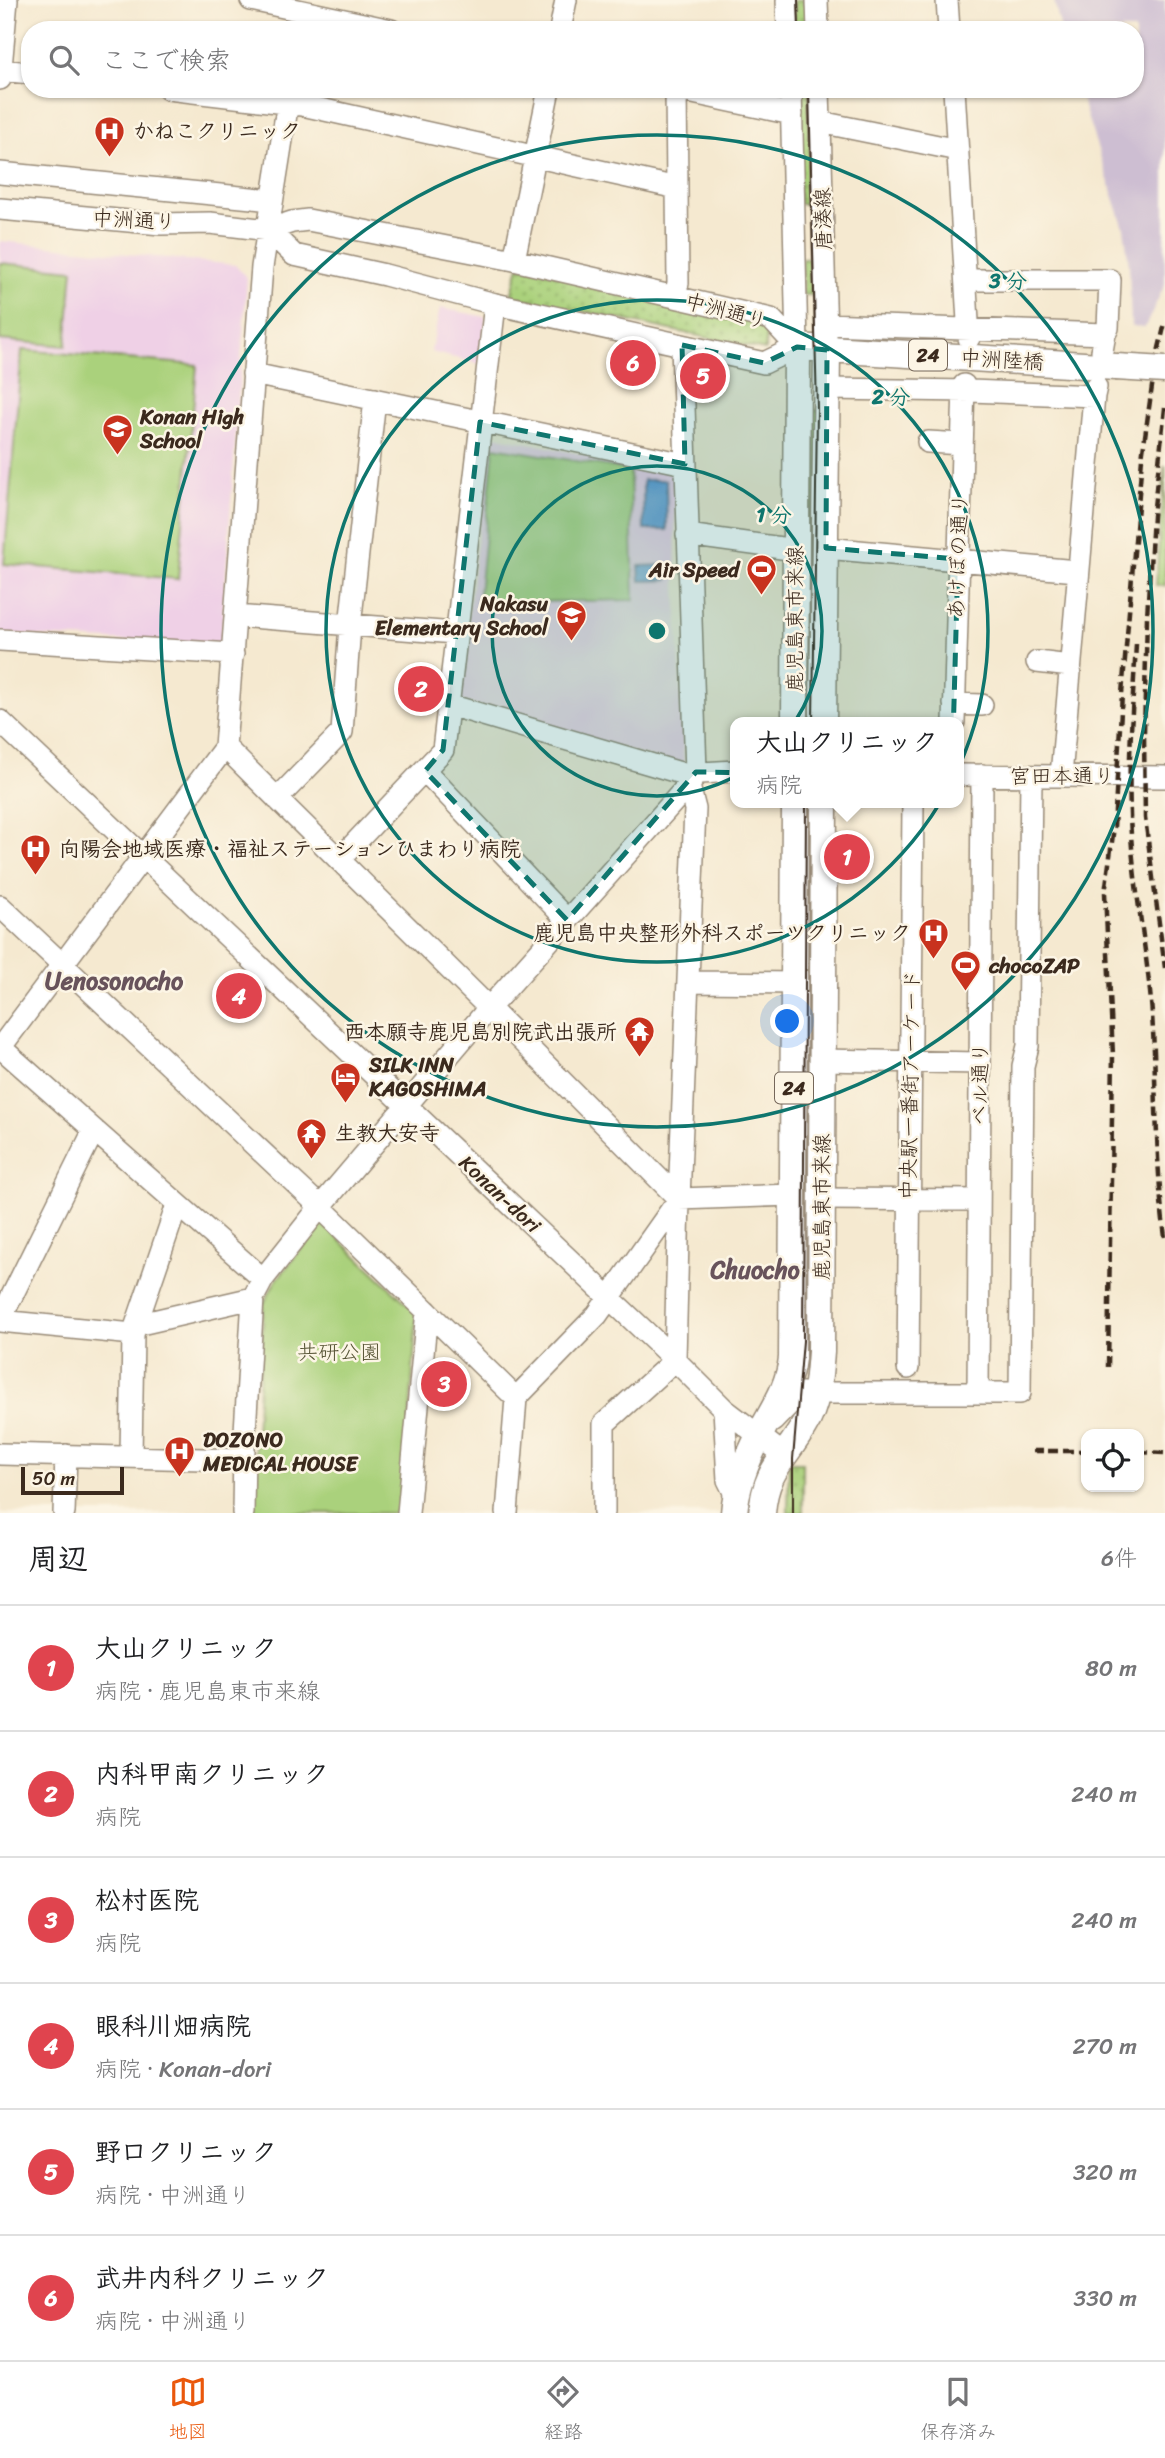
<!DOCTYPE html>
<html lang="ja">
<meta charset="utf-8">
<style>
:root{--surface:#fff;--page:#f2f2f2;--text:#202124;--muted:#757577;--line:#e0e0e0;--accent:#ea580c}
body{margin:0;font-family:Sriracha,"Klee One",sans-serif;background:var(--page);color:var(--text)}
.controls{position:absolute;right:21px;bottom:21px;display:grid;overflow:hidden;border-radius:14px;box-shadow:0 2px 5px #0004}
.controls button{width:63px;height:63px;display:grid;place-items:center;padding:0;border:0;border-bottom:2px solid var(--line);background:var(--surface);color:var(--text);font:35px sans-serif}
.scale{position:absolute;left:21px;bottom:18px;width:103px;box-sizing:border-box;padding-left:7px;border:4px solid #3b2a1e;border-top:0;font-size:19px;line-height:24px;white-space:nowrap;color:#3b2a1e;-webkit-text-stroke:5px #fcf5e5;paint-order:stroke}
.you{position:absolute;left:788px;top:1022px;width:24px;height:24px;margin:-18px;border:5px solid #fff;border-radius:50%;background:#1a73e8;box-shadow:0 0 0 10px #1a73e833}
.badge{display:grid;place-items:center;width:46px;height:46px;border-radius:50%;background:var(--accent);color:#fff;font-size:23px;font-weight:700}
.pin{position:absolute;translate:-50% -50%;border:4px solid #fff;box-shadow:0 2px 7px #0006}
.popup{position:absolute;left:730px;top:717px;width:234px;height:91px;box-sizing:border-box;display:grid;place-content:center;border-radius:14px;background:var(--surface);filter:drop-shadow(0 2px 5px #0005);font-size:23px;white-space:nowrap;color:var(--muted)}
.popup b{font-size:26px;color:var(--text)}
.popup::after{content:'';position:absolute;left:50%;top:100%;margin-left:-14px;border:14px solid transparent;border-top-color:var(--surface)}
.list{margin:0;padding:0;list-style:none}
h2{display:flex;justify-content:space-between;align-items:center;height:91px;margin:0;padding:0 28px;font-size:30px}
h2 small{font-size:23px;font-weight:400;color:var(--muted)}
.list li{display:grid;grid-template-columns:46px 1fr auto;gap:21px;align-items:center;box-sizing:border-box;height:126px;padding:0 28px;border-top:2px solid var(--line)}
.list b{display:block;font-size:26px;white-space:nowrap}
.list p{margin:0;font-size:23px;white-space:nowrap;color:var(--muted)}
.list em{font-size:23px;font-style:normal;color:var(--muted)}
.icon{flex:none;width:38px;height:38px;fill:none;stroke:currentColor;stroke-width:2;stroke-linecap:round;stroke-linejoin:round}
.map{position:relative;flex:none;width:1165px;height:1513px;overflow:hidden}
.search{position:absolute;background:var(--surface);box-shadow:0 2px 5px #0004;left:21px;right:21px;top:21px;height:77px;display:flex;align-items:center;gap:18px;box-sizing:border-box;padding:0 24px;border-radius:28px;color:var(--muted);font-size:26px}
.sheet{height:847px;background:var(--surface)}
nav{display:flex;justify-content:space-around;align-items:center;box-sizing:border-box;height:98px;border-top:2px solid var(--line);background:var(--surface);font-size:19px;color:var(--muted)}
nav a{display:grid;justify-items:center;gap:4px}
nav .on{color:var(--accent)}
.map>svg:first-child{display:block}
.built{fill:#efd0e6}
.railway{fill:#cdbed2}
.grass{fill:url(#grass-dots);stroke:#727e4c;stroke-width:2}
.park{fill:#aad17b;stroke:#727e4c;stroke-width:2}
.water{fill:#6a9fd7;stroke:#52647a;stroke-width:2}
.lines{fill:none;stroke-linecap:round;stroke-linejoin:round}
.minor-casing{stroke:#988a77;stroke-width:24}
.major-casing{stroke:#988a77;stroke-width:29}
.minor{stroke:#fff;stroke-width:21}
.major{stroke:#fff;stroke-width:26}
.tram{stroke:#3b2a1e;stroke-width:2}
.rail{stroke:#3b2a1e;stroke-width:4.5;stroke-dasharray:10 5;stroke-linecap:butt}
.major-bridge-casing{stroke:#988a77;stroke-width:29;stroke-linecap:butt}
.major-bridge{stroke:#fff;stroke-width:26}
.marked{fill:#0f766e;fill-opacity:0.2;stroke:#0f766e;stroke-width:5;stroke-dasharray:14 9;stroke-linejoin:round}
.ring{fill:none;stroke:#0f766e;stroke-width:3.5}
.labels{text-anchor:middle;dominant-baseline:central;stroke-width:5;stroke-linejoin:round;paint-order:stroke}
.shield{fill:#fcf5e5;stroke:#75675a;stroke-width:2}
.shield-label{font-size:19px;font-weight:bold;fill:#3b2a1e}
.poi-label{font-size:21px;font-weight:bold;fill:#3b2a1e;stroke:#fcf5e5;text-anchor:start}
.street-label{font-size:21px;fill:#3b2a1e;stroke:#fcf5e5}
.park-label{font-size:21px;fill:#575435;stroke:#fcf5e5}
.quarter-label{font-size:24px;font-weight:bold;fill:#68535b;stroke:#fcf5e5}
.centre{fill:#0f766e;stroke:#fcf5e5;stroke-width:3.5}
.ring-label{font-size:21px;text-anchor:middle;font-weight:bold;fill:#0f766e;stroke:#fcf5e5;stroke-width:5;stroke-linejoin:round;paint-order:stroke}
</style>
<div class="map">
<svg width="1165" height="1513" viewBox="0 0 1165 1513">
<defs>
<pattern id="grass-dots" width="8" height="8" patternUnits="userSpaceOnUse" patternTransform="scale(1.75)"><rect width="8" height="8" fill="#aad17b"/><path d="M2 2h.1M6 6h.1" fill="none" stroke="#8caa64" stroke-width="1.8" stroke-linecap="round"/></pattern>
</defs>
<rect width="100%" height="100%" fill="#fcf5e5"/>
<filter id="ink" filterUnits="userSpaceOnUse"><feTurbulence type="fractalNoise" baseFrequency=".0143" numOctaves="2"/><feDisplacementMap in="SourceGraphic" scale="14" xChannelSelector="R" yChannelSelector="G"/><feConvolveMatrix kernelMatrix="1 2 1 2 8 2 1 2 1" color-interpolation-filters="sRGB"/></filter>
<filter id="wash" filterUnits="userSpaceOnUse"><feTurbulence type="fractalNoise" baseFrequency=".00686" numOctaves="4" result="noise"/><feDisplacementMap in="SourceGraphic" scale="28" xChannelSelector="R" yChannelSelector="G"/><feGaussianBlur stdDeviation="1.57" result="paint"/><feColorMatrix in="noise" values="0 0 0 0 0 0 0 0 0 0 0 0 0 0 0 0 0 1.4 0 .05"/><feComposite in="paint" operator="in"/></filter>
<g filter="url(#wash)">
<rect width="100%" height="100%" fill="#f5e9d0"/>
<path class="built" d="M 0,241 L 235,265 L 247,278 L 221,642 L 217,646 L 0,634 Z
M 440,308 L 486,317 L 480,364 L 431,352 Z
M 490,435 L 671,473 L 675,479 L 676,585 L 684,762 L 679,766 L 458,700 Z"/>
<path class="railway" d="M 1054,0 L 1165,0 L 1165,284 L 1145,327 L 1131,326 L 1129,264 L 1124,228 L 1078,89 L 1135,89 L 1135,30 L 1061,30 Z"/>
<path class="grass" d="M 794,0 L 809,0 L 810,30 L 795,30 Z
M 797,89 L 811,89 L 814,204 L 799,204 Z
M 816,258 L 817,295 L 803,295 L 802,259 Z
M 519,266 L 768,322 L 765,350 L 511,296 Z
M 806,410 L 821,410 L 815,722 L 801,722 Z
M 802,808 L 817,808 L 815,1170 L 800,1170 Z
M 800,1185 L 815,1185 L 813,1353 L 799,1352 Z
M 789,1462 L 803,1462 L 803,1513 L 788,1513 Z"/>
<path class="park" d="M 0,263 L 73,270 L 66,346 L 0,340 Z
M 22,350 L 197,365 L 178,579 L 4,564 Z
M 494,447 L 630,470 L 634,600 L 478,603 Z
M 1165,465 L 1165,586 L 1156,585 Z
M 322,1223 L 417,1313 L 403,1513 L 254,1513 L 255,1448 L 264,1303 L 275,1282 Z"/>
<path class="water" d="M 643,480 L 666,480 L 667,530 L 644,530 Z
M 668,565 L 668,580 L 640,581 L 639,566 Z"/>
</g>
<g filter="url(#ink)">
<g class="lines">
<defs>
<path id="minor" d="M 251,0 L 391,30
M 787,0 L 788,30
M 817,0 L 818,30
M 947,0 L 949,30
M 560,30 L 566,0
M 0,70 L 30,73
M 0,79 L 7,0
M 168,89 L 302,105 L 677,188
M 674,89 L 792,114
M 791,89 L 797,347
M 819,89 L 826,337
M 954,89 L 969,338
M 820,122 L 958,150
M 0,173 L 272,200
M 0,209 L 161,224 L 210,223 L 268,230 L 292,222 L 308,220 L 514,260 L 771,319 L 797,347
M 268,230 L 294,255 L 385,275 L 495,304 L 764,363 L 797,347
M 514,260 L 549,89
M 967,280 L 1110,280 L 1108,328 L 1105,334
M 675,297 L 678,283 L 676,90
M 826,324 L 1105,334 L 1102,351
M 253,374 L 685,464
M 826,389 L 971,391 L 1094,396 L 1096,387
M 928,442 L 962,444
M 687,535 L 796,550
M 826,548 L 1077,571
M 236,616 L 455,633
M 0,640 L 233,654
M 1037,662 L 1070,666
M 954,704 L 982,705
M 449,705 L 684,774 L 735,771
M 0,721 L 675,1360 L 724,1409 L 783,1454
M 954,722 L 964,385
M 225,747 L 489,1008 L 679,1199 L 793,1195
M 425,771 L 567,920
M 959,775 L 1165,777
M 1061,776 L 1094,396
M 277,799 L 342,732 L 350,626 L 375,399
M 339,860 L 443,750 L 495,304
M 0,906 L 313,1200 L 516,1398
M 689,982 L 795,983
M 0,1047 L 263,1279
M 0,1048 L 225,747 L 262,267 L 290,89
M 822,1060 L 980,1063
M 822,1199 L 978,1200
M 0,1320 L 94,1130
M 0,1321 L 133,1334
M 136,1325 L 253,1298
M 908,1368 L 913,803
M 978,1393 L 982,775
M 724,1409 L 728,1480 L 735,1494
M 773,1421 L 800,1393 L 1020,1393 L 1023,1066 L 1028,1046 L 1031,776
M 0,1454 L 244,1460
M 131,1456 L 133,1334 L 177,1205
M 64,1513 L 66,1455
M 243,1513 L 244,1448 L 253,1298 L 263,1279 L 320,1207 L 489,1008 L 692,781 L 696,772 L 682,345
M 408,1513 L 427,1311
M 507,1513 L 516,1398 L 597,1315 L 679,1199
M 604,1513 L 604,1424 L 675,1360 L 679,1199 L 695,809 L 689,786"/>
<path id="major" d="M 795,722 L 797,347 L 1116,367
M 823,722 L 827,350
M 734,1513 C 736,1485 747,1459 760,1434 C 773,1409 789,1388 792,1358 L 795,803
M 762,1513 C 765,1470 785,1459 804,1426 C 818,1404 819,1377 821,1352 L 824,803"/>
</defs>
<use href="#minor" class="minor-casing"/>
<use href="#major" class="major-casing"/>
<use href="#minor" class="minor"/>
<use href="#major" class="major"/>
<path class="tram" d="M 798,0 L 799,30
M 809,89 L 817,409 L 813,722
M 793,1513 L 793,1459 L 803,1341 L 806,803"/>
<path class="rail" d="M 1165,408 L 1153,516 L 1147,617 L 1144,733 L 1145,818 L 1165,968
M 1136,644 C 1133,700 1128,757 1130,814 C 1132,881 1147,947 1152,1014 C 1157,1089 1155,1163 1165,1237
M 1108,1367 L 1113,1055 L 1105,893 L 1114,827 L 1122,694 L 1142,458 L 1155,365 L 1165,323
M 1033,1451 L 1086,1451
M 1139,1452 L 1165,1453"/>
<defs>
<path id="major-bridge" d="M 1116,367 L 1165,370"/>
</defs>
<use href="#major-bridge" class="major-bridge-casing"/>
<use href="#major-bridge" class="major-bridge"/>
</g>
</g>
<path class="marked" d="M 682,345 L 764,363 L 797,347 L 827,350 L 826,548 L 958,559 L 952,775 L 696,772 L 567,920 L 425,771 L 443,750 L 480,422 L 685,464 Z"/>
<g class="ring">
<circle cx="657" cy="631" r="165"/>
<circle cx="657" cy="631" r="331"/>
<circle cx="657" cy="631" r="496"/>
</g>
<defs>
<symbol id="hospital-pin" viewBox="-11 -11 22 30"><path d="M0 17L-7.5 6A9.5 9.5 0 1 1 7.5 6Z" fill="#c8321e" stroke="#fcf5e5"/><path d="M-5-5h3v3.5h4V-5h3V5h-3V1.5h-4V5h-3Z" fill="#fff"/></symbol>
<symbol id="school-pin" viewBox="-11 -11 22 30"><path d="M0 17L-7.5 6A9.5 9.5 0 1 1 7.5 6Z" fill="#c8321e" stroke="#fcf5e5"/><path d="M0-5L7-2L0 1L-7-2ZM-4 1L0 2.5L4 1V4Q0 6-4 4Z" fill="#fff"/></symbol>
<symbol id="stadium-pin" viewBox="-11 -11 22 30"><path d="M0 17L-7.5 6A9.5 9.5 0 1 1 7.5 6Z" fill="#c8321e" stroke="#fcf5e5"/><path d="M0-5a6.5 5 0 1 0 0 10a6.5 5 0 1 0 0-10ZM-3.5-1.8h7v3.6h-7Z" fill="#fff"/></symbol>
<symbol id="temple-pin" viewBox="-11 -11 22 30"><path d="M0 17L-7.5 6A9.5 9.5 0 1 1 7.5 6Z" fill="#c8321e" stroke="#fcf5e5"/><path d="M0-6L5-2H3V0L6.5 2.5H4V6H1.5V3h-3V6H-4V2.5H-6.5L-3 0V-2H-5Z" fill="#fff"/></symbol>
<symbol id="hotel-pin" viewBox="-11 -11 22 30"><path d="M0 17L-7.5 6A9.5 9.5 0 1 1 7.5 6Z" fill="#c8321e" stroke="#fcf5e5"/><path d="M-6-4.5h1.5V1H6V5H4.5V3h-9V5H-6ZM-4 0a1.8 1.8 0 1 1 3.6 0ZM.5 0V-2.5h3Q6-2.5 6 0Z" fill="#fff"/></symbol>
</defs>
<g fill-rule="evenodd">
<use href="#hospital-pin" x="92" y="114" width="35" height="47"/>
<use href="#school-pin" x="100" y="412" width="35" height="47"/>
<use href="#stadium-pin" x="744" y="552" width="35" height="47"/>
<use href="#school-pin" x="554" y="598" width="35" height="47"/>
<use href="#hospital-pin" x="18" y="832" width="35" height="47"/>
<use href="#hospital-pin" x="916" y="916" width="35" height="47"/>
<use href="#stadium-pin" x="948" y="948" width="35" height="47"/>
<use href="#temple-pin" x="622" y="1014" width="35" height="47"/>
<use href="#hotel-pin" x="328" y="1060" width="35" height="47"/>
<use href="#temple-pin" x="294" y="1116" width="35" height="47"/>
<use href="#hospital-pin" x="162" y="1434" width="35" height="47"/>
</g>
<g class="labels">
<g class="shield">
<rect x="909" y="339.5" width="38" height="31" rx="5"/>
<rect x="775" y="1072.5" width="38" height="31" rx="5"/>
</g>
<g class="shield-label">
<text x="928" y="355">24</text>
<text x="794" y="1088">24</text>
</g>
<g class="poi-label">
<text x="133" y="131">かねこクリニック</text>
<text x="140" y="417">Konan High<tspan x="140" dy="24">School</tspan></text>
<text x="739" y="570" text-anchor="end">Air Speed</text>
<text x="548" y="604" text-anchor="end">Nakasu<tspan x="548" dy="24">Elementary School</tspan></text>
<text x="59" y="849">向陽会地域医療・福祉ステーションひまわり病院</text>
<text x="911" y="933" text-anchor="end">鹿児島中央整形外科スポーツクリニック</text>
<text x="989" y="966">chocoZAP</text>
<text x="617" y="1032" text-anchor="end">西本願寺鹿児島別院武出張所</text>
<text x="369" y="1065">SILK INN<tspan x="369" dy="24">KAGOSHIMA</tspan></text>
<text x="335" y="1133">生教大安寺</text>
<text x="203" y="1440">DOZONO<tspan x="203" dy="24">MEDICAL HOUSE</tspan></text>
</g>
<g class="street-label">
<text transform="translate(823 219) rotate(-92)">唐湊線</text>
<text transform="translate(134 220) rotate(3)">中洲通り</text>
<text transform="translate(726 311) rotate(15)">中洲通り</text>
<text transform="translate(1002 360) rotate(3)">中洲陸橋</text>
<text transform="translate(958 556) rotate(-88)">あけぼの通り</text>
<text transform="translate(795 619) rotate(-90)">鹿児島東市来線</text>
<text x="1062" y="776">宮田本通り</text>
<text transform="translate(980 1084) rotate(-89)">ベル通り</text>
<text transform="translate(910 1085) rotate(-89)">中央駅一番街アーケード</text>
<text transform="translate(500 1194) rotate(43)">Konan-dori</text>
<text transform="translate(822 1207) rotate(-90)">鹿児島東市来線</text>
</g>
<g class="park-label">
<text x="339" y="1352">共研公園</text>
</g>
<g class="quarter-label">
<text x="114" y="981">Uenosonocho</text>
<text x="755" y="1270">Chuocho</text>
</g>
</g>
<circle cx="657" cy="631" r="10" class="centre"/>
<g class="ring-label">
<text x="1008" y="288">3 分</text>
<text x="891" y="404">2 分</text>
<text x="774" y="522">1 分</text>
</g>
</svg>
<div class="controls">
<button><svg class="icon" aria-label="locate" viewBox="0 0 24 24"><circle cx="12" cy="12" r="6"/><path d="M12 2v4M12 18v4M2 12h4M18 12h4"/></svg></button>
</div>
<div class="scale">50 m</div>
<div class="you"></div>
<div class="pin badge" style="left:847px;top:857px;background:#e0444e">1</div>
<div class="popup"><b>大山クリニック</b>病院</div>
<div class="pin badge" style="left:421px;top:689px;background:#e0444e">2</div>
<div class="pin badge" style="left:444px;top:1384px;background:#e0444e">3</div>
<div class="pin badge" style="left:239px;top:996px;background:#e0444e">4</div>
<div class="pin badge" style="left:703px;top:376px;background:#e0444e">5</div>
<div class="pin badge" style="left:633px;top:363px;background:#e0444e">6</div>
<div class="search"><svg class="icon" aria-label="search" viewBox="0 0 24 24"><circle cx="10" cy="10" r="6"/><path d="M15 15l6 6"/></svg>ここで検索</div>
</div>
<section class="sheet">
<h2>周辺<small>6件</small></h2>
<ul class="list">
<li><span class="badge" style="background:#e0444e">1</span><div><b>大山クリニック</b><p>病院 · 鹿児島東市来線</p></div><em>80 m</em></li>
<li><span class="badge" style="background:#e0444e">2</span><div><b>内科甲南クリニック</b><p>病院</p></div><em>240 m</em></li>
<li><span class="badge" style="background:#e0444e">3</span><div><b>松村医院</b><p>病院</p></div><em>240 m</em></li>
<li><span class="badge" style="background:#e0444e">4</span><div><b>眼科川畑病院</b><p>病院 · Konan-dori</p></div><em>270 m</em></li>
<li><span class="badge" style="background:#e0444e">5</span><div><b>野口クリニック</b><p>病院 · 中洲通り</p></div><em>320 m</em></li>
<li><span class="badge" style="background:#e0444e">6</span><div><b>武井内科クリニック</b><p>病院 · 中洲通り</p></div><em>330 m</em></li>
</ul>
</section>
<nav>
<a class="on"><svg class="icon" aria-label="map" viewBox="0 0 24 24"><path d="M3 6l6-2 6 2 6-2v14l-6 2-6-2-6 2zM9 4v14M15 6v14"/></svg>地図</a>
<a><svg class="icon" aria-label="directions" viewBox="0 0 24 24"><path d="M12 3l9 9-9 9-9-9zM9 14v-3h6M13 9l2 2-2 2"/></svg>経路</a>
<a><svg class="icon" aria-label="saved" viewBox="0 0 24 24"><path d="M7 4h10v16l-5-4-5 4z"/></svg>保存済み</a>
</nav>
